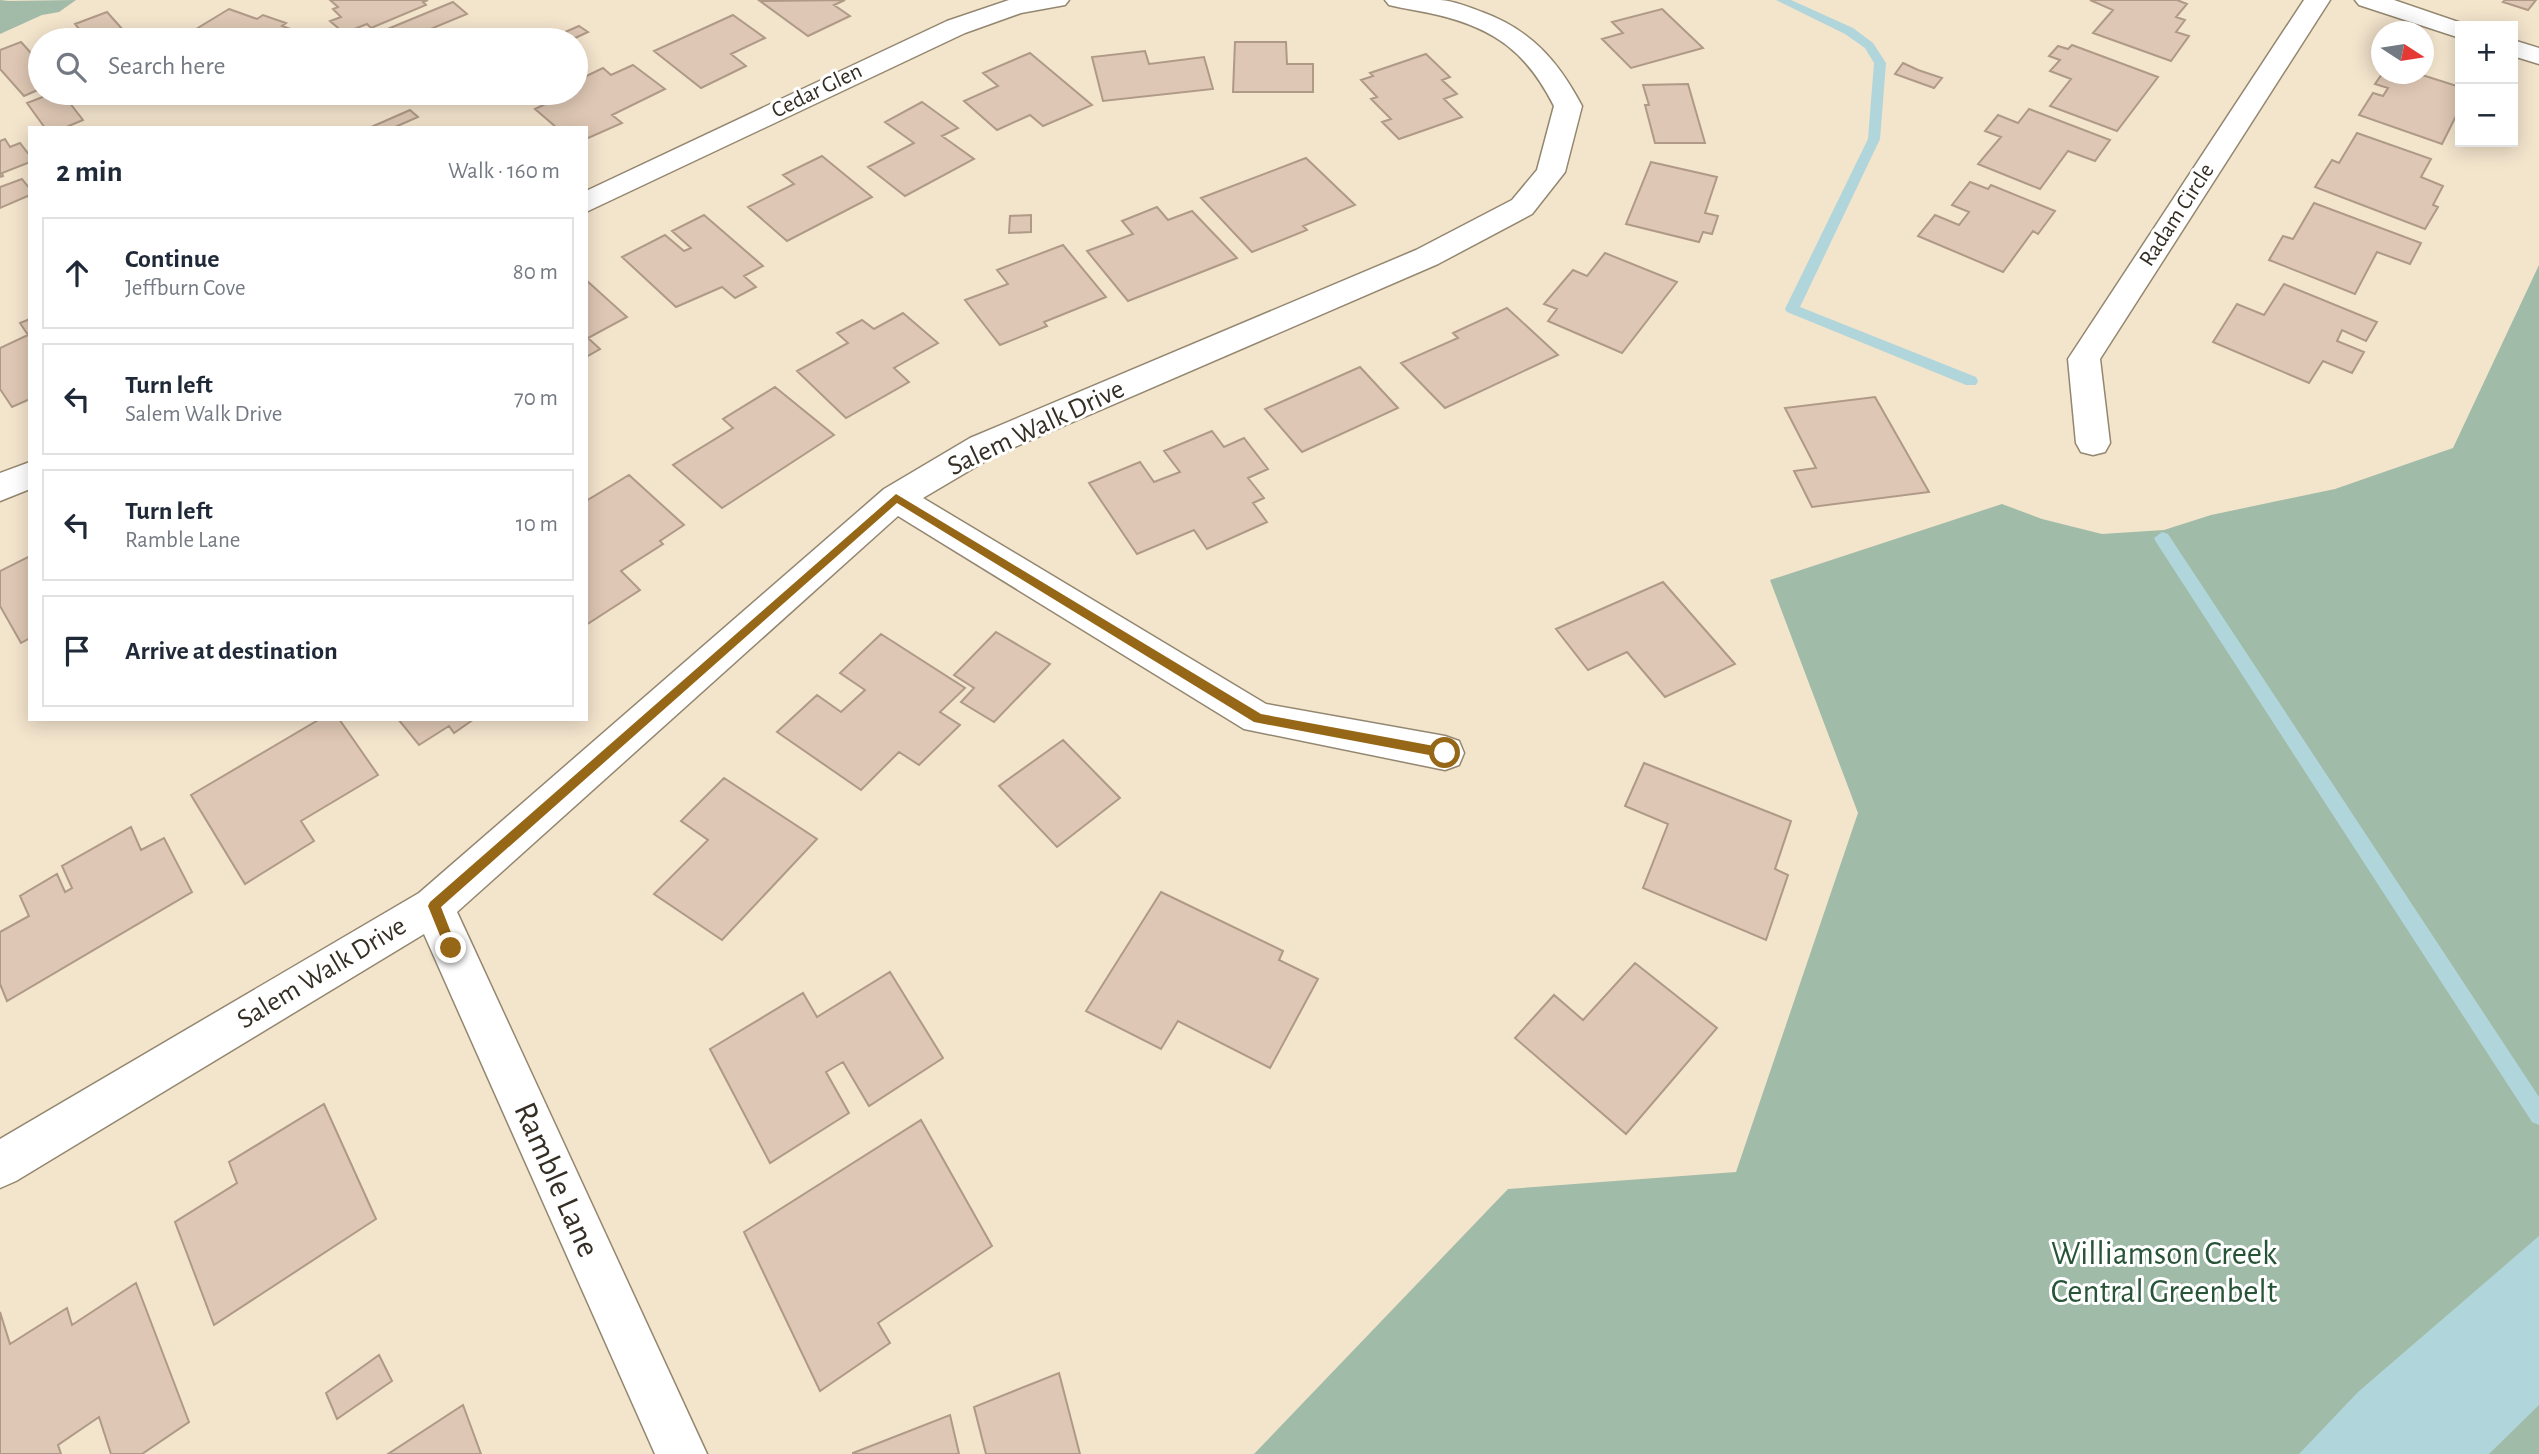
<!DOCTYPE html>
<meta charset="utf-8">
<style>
:root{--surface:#fff;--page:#f2f2f3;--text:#1f2937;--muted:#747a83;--line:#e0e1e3}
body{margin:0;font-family:"Alegreya Sans",sans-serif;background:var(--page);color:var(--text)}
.controls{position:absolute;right:21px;top:21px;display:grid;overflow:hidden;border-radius:0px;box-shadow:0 4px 18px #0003}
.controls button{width:63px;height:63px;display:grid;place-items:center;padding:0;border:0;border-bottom:2px solid var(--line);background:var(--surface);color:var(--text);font:35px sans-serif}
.compass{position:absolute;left:2371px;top:21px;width:63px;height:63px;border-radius:50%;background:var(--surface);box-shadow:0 4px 18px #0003;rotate:102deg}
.stop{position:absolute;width:21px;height:21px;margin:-16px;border:5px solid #966716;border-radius:50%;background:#fff}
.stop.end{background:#966716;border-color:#fff;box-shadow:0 2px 7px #0008}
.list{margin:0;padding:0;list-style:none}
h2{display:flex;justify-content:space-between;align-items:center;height:91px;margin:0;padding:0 28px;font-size:30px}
h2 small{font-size:23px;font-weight:400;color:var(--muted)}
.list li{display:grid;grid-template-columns:46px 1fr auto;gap:21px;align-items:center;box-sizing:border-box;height:112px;margin:0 14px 14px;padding:0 14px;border:2px solid var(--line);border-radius:0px}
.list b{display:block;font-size:26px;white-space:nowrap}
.list p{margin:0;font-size:23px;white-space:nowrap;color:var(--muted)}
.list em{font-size:23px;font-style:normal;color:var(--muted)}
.icon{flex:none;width:38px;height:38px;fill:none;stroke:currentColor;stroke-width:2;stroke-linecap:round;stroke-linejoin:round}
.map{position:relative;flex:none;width:2539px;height:1454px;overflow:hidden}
.search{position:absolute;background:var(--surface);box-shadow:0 4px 18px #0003;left:28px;top:28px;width:560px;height:77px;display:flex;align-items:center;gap:18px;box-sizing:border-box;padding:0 24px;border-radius:38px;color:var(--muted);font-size:26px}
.panel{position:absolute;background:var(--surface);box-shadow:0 4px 18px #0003;left:28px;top:126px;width:560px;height:595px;border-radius:0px}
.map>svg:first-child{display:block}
.green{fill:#a1bba8}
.forest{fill:#a0bba7}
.water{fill:#b0d5db}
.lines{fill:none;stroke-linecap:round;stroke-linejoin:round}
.stream{fill:#b0d5db;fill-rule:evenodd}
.building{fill:#dec7b4;stroke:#af9987;stroke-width:2}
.street-casing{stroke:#948770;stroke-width:3}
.secondary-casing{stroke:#948770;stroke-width:3}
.street{fill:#fff;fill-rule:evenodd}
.secondary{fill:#fff;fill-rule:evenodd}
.route{fill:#966716}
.labels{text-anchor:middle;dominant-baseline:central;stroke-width:6;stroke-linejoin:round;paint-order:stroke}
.far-street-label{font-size:23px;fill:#342e24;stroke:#fff}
.street-label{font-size:28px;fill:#342e24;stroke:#fff}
.near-street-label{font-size:33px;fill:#342e24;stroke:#fff}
.near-park-label{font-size:33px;fill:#275437;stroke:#fff}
</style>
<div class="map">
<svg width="2539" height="1454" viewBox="0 0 2539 1454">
<rect width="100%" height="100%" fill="#f3e4cc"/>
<path class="green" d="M 0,0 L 9,1 L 76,0 L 59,12 L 42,15 L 0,34 Z"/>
<path class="forest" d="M 2539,265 L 2539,1454 L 1254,1454 L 1508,1189 L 1736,1172 L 1858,813 L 1770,580 L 2002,504 L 2042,519 L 2102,534 L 2164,530 L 2211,515 L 2335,489 L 2453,448 Z"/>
<path class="water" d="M 2539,1236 L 2539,1405 L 2489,1454 L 2299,1454 L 2358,1392 Z"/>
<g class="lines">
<path class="stream" d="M 1776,0 L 1791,0 L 1853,28 L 1873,43 L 1886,63 L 1880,139 L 1800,307 L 1976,377 L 1978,381 L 1976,385 L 1966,385 L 1787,312 L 1785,309 L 1868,139 L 1874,63 L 1865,48 L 1845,34 Z
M 2162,532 L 2168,534 L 2539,1097 L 2539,1125 L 2532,1122 L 2156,542 L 2154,538 Z"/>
</g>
<path class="building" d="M 330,0 L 428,0 L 423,2 L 426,5 L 371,28 L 367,24 L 344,33 L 330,21 L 341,17 L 333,9 L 338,7 Z
M 845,0 L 834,5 L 850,16 L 808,36 L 760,1 Z
M 2090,0 L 2177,0 L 2187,4 L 2176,17 L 2185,20 L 2176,32 L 2189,36 L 2171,61 L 2093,33 L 2113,10 Z
M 2505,0 L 2536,0 L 2528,10 L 2503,2 Z
M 453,2 L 467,14 L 404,40 L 361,40 Z
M 229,9 L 257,19 L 263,15 L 286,23 L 282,26 L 310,36 L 303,40 L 178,40 Z
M 1662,9 L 1703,48 L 1631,68 L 1602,39 L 1623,33 L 1612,22 Z
M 107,12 L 132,40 L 88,40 L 75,24 Z
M 733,15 L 765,38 L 731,54 L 746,66 L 701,88 L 654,51 Z
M 579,26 L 588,32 L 573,39 L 565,32 Z
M 21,42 L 40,63 L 40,89 L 24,96 L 0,69 L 0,50 Z
M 1235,42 L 1286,42 L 1287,64 L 1313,64 L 1313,92 L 1233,92 Z
M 2072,45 L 2158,77 L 2117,131 L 2050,106 L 2071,79 L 2050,71 L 2060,60 L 2049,56 L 2058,46 L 2068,49 Z
M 1145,51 L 1149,64 L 1204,57 L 1213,89 L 1103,101 L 1092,57 Z
M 1030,53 L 1092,105 L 1043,126 L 1030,115 L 997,130 L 964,101 L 998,86 L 983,73 Z
M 1426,54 L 1450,77 L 1442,80 L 1457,94 L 1444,99 L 1462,117 L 1399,139 L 1382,122 L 1391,119 L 1371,99 L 1377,97 L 1361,80 L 1373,76 L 1370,73 Z
M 1903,63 L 1918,70 L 1942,78 L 1934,88 L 1895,74 Z
M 633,65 L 665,89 L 612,115 L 622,123 L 586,139 L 586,128 L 557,128 L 535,109 L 568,93 L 576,93 L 576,81 L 603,68 L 611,75 Z
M 2382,74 L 2419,74 L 2460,87 L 2460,108 L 2442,144 L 2359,115 L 2373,93 L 2383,96 L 2388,88 L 2375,84 Z
M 1688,84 L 1705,143 L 1655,143 L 1645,105 L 1649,105 L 1643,85 Z
M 53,93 L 62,93 L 83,120 L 64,128 L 45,128 L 27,103 Z
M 922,102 L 958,128 L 942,136 L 974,159 L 905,196 L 868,167 L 914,143 L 885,122 Z
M 2029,109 L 2110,140 L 2095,161 L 2068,151 L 2040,189 L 1978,164 L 2001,137 L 1985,131 L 1998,115 L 2018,123 Z
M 410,110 L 418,117 L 393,128 L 369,128 Z
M 2357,133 L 2431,159 L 2421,177 L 2443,186 L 2433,205 L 2438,207 L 2425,229 L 2315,187 L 2332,160 L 2339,163 Z
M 5,139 L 10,147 L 20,143 L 30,156 L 30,162 L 2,173 L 3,176 L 0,177 L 0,141 Z
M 822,156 L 872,197 L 787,241 L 748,207 L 794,184 L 783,175 Z
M 1306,158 L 1355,205 L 1303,226 L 1307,230 L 1252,252 L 1201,198 Z
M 1651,162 L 1717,177 L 1705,213 L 1718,216 L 1712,234 L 1703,232 L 1699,242 L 1626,224 Z
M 22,179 L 30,189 L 30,195 L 0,208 L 0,187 Z
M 1970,182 L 1988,189 L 1991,185 L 2055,211 L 2038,234 L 2033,231 L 2003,272 L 1918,236 L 1935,215 L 1959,225 L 1969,212 L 1952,205 Z
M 2314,203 L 2421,243 L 2410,264 L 2377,252 L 2355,294 L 2269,260 L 2283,236 L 2293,239 Z
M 1157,207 L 1168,220 L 1192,211 L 1237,258 L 1128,301 L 1087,251 L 1133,234 L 1122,221 Z
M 704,215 L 763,266 L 744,276 L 756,287 L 735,298 L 722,287 L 676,307 L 622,257 L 665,235 L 684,251 L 691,248 L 672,231 Z
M 1031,215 L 1031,232 L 1009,233 L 1010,216 Z
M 1063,245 L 1106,297 L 1044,322 L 1047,326 L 1000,345 L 965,300 L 1008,284 L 997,270 Z
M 1605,253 L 1677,282 L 1622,353 L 1548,321 L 1557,309 L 1544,304 L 1573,270 L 1587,276 Z
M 586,280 L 627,317 L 588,338 L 600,349 L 586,357 Z
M 2284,284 L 2377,322 L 2366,341 L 2342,330 L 2337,341 L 2364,352 L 2352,373 L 2323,361 L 2309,383 L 2213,342 L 2237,304 L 2264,315 Z
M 1507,308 L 1558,355 L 1445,408 L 1401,363 L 1458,338 L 1453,333 Z
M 903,313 L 938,343 L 894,368 L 909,382 L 846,418 L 797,371 L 848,343 L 837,333 L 862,320 L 874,329 Z
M 30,319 L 30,399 L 12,407 L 0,389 L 0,348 L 28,335 L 20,323 Z
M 1360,367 L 1398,408 L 1302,452 L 1265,409 Z
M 775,387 L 834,435 L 722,508 L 673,465 L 733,428 L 723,419 Z
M 1875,397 L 1929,492 L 1812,507 L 1794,471 L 1816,468 L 1785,408 Z
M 1212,431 L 1224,447 L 1244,438 L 1268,469 L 1248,478 L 1264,498 L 1253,503 L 1267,522 L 1207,549 L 1194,530 L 1137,554 L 1089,483 L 1140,462 L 1154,482 L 1180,472 L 1164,451 Z
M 629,475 L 684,525 L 660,541 L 663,544 L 621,571 L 640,590 L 586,625 L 586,501 Z
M 30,556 L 30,638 L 21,643 L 0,606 L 0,571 Z
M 1663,582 L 1735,664 L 1665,697 L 1627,652 L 1588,670 L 1556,629 Z
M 996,632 L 1050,664 L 994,722 L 961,702 L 974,688 L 954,675 Z
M 881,634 L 965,688 L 940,712 L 960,725 L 919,765 L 899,752 L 861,790 L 777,732 L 817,695 L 841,712 L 865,690 L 840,673 Z
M 320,719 L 339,719 L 378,775 L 301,821 L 314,841 L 245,884 L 191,795 Z
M 398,719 L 474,719 L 454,733 L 449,726 L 419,745 Z
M 1063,740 L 1120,798 L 1057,847 L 999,786 Z
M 1644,763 L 1791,821 L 1775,869 L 1788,875 L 1766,940 L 1643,888 L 1668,824 L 1625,806 Z
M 724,778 L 817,839 L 722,940 L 654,894 L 708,840 L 681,821 Z
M 131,827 L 141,850 L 164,838 L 192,892 L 7,1001 L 0,984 L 0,932 L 29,916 L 20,896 L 57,874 L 65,892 L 72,888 L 62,866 Z
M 1161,892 L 1283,951 L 1279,960 L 1318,979 L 1270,1068 L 1178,1021 L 1161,1049 L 1086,1011 Z
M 1635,963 L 1717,1028 L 1626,1134 L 1515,1038 L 1554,995 L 1583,1020 Z
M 890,972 L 943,1058 L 869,1106 L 843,1062 L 826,1072 L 849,1113 L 770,1163 L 710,1049 L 803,993 L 817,1017 Z
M 324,1104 L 376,1219 L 214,1325 L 175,1222 L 237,1183 L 229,1162 Z
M 921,1120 L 992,1246 L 878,1323 L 890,1343 L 820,1391 L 744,1232 Z
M 136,1283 L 189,1422 L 142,1454 L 111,1454 L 99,1417 L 58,1445 L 61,1454 L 0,1454 L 0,1312 L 10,1344 L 67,1308 L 72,1325 Z
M 379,1355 L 392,1381 L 337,1419 L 326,1393 Z
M 1059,1373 L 1080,1454 L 986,1454 L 974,1407 Z
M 463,1405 L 481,1454 L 388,1454 Z
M 950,1415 L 959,1454 L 853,1454 L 853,1453 Z"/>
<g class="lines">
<defs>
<path id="street" d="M 1009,0 L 1069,0 L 1065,5 L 1021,13 L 965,33 L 586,212 L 586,191 L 947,21 Z
M 1385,0 C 1403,0 1422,0 1440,0 C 1454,1 1469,7 1482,12 C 1531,30 1558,61 1582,106 L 1565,172 L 1532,214 L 1438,264 L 994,456 L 923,498 L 1266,704 L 1445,736 L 1459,741 L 1464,753 L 1459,765 L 1445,770 L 1244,729 L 898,516 L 457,912 L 707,1454 L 655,1454 L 424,934 L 16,1181 L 0,1188 L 0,1139 L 419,893 L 884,489 L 970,438 L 1416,250 L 1512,200 L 1537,170 L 1554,106 C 1527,53 1496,29 1438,15 C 1422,11 1405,9 1389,5 Z
M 2304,0 L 2330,0 L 2100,359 L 2110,443 L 2105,452 L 2093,455 L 2081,452 L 2076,443 L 2068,359 Z
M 30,462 L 30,489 L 0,501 L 0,473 Z"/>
<path id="secondary" d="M 2355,0 L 2394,0 L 2470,26 L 2460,26 L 2460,38 L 2359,5 Z
M 2513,40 L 2539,48 L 2539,64 L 2513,56 Z"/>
</defs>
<use href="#street" class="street-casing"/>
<use href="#secondary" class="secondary-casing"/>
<use href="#street" class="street"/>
<use href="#secondary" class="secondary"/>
</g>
<path class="route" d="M 896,494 L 1261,714 L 1445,748 L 1451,753 L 1445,758 L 1254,722 L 897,503 L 441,907 L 457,948 L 455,953 L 447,953 L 428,906 L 430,902 Z"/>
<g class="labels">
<g class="far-street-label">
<text transform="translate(817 91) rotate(-26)">Cedar Glen</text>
<text transform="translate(2177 215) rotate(-57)">Radam Circle</text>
</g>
<g class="street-label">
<text transform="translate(1036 428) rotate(-25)">Salem Walk Drive</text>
<text transform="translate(322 973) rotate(-31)">Salem Walk Drive</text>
</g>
<g class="near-street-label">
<text transform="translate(556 1180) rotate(66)">Ramble Lane</text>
</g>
<g class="near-park-label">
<text x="2164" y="1254">Williamson Creek<tspan x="2164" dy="38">Central Greenbelt</tspan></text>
</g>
</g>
</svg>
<div class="controls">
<button>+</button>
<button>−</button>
</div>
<svg class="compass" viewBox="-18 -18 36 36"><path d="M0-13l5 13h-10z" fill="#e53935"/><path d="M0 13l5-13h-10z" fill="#747a83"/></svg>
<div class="stop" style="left:1445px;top:753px"></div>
<div class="stop end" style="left:451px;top:948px"></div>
<div class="search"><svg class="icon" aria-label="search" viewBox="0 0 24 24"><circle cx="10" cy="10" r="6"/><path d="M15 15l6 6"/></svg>Search here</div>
<section class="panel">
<h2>2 min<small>Walk · 160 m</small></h2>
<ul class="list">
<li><svg class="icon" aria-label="ahead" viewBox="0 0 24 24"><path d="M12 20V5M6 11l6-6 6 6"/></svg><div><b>Continue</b><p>Jeffburn Cove</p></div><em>80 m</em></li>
<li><svg class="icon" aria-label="left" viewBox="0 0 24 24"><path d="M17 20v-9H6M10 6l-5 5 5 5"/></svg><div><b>Turn left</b><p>Salem Walk Drive</p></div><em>70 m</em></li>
<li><svg class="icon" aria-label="left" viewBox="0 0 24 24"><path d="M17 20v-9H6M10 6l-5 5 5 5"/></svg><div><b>Turn left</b><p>Ramble Lane</p></div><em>10 m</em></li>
<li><svg class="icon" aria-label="arrive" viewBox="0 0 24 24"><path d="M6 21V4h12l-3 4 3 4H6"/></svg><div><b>Arrive at destination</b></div></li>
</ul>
</section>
</div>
